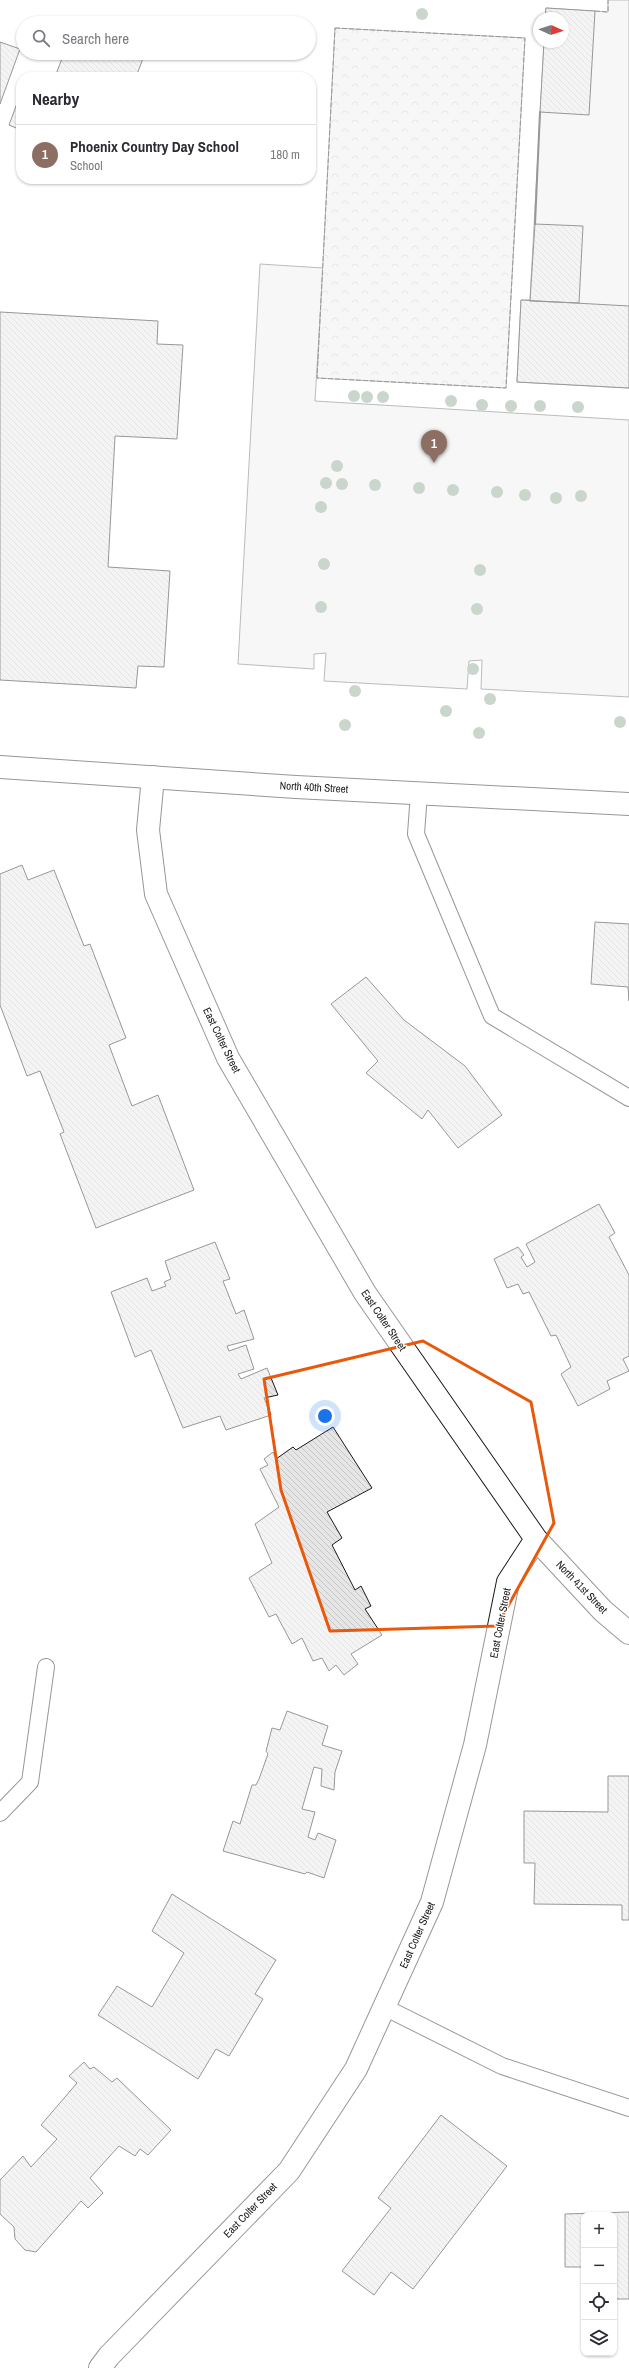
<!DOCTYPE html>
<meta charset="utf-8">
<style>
:root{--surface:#fff;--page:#f7f7f7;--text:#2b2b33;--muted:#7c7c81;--line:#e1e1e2;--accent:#c62828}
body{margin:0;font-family:"Archivo Narrow",sans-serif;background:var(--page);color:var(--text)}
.controls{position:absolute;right:12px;bottom:12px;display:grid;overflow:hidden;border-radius:8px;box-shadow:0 1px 3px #0004}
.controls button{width:36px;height:36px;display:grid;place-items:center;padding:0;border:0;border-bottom:1px solid var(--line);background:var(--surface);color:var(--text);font:20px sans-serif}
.compass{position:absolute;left:533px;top:12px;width:36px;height:36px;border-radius:50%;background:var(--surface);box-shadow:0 1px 3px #0004;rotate:93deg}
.you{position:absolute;left:325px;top:1416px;width:14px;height:14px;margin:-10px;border:3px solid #fff;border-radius:50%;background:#1a73e8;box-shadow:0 0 0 6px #1a73e833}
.badge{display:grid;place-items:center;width:26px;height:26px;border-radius:50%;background:var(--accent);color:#fff;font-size:13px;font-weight:700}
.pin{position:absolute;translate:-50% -33px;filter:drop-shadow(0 1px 2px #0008)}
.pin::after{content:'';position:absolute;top:21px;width:14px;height:12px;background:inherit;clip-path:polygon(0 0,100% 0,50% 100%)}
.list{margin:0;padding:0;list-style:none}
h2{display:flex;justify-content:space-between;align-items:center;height:52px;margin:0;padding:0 16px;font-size:17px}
h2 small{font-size:13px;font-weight:400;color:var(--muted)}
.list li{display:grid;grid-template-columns:26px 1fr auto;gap:12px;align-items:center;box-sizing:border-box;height:60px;padding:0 16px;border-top:1px solid var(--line)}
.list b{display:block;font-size:15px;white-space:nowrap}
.list p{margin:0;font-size:13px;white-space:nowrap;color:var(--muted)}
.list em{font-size:13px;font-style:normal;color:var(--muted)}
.icon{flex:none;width:22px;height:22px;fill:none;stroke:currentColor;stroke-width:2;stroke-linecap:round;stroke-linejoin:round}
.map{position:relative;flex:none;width:629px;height:2368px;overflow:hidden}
.search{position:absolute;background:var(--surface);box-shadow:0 1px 3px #0004;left:16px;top:16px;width:300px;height:44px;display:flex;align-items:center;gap:10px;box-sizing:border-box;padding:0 14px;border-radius:22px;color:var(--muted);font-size:15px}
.panel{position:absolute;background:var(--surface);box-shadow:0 1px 3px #0004;left:16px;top:72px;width:300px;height:112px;border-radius:16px}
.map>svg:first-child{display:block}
.built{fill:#ededed;stroke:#6a6a6a}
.forest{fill:url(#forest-crowns);stroke:#6a6a6a}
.building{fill:url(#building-back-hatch);stroke:#1a1a1a}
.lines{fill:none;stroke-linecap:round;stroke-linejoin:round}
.service-casing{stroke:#1a1a1a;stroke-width:18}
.minor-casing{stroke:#1a1a1a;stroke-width:24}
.secondary-casing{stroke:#1a1a1a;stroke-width:24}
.service{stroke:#fff;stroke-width:16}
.minor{stroke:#fff;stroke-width:22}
.secondary{stroke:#fff;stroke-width:22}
.fence{stroke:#1a1a1a;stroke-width:1;stroke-dasharray:5 2;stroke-linecap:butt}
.wall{stroke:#1a1a1a;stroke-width:2}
.tree{fill:#8aa48f}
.marked{fill:none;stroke:#e8590c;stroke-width:3;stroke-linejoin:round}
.labels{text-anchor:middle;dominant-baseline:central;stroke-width:3;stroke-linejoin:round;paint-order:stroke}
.street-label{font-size:11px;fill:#1a1a1a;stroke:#fff}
</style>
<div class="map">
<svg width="629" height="2368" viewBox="0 0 629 2368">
<defs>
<pattern id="forest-crowns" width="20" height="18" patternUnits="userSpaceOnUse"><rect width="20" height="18" fill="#ededed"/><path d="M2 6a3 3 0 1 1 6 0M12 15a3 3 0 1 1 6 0" fill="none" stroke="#cbcbcb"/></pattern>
<pattern id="building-back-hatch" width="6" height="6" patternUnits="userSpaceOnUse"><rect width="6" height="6" fill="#e6e6e6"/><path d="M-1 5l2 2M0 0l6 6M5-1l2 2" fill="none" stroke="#c5c5c5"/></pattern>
</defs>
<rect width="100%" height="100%" fill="#fff"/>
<path class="built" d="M 608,0 L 629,0 L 629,388 L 517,382 L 521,300 L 530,300 L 544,42 L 563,42 L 563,18 L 545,18 L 546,8 L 608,12 Z
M 260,264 L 323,268 L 315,401 L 629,420 L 629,697 L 481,689 L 482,660 L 469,661 L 467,689 L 324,681 L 326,653 L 314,654 L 314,669 L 238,664 Z"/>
<path class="forest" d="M 335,28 L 525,38 L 506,388 L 317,378 Z"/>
<path class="building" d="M 546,8 L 595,11 L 589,115 L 540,112 L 544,42 L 563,42 L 563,18 L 545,18 Z
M 0,42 L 20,49 L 0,104 Z
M 64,53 L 145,53 L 136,77 L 55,77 Z
M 19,98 L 21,99 L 21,130 L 9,125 Z
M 535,224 L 583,226 L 579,303 L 530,301 Z
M 521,300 L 629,306 L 629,388 L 517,382 Z
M 0,312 L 158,321 L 157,344 L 183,345 L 177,439 L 115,436 L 108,567 L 170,571 L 164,667 L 138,666 L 136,688 L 0,680 Z
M 22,865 L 28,880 L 54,870 L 84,946 L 90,944 L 126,1038 L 109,1045 L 132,1106 L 158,1095 L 194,1190 L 96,1228 L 60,1134 L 64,1132 L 40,1071 L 27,1076 L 0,1005 L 0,874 Z
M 595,922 L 629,924 L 629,1001 L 628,987 L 591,984 Z
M 366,977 L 404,1020 L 465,1066 L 502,1115 L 458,1148 L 428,1110 L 422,1119 L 366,1073 L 378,1061 L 331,1004 Z
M 599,1204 L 615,1233 L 609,1237 L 629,1275 L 629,1356 L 623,1359 L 629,1371 L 607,1381 L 610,1389 L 578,1406 L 561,1374 L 571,1367 L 556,1335 L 551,1336 L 529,1292 L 523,1294 L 518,1284 L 507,1288 L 494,1259 L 518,1247 L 524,1255 L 521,1257 L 527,1267 L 535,1262 L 526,1244 Z
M 215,1242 L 230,1279 L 223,1281 L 236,1314 L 244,1310 L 254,1339 L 227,1346 L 229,1351 L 246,1345 L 254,1369 L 238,1374 L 241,1379 L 267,1368 L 278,1395 L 264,1398 L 271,1415 L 226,1430 L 220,1416 L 183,1428 L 151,1350 L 135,1357 L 111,1292 L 147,1278 L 152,1291 L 166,1286 L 164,1282 L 171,1279 L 165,1261 Z
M 333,1427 L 372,1488 L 327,1512 L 342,1538 L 332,1545 L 355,1590 L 361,1586 L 371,1606 L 365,1609 L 382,1635 L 351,1654 L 358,1664 L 344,1675 L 336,1665 L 329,1671 L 322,1658 L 313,1661 L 302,1638 L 292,1644 L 276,1614 L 269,1617 L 249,1578 L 272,1563 L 255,1524 L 279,1507 L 260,1469 L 268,1465 L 264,1459 L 273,1452 L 276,1459 L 293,1447 L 296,1450 Z
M 287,1711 L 328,1726 L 322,1745 L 342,1751 L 335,1772 L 334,1790 L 321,1786 L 322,1769 L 314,1767 L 302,1809 L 315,1812 L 308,1837 L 315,1840 L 318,1833 L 336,1840 L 324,1878 L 307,1872 L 305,1874 L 223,1851 L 233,1821 L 240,1824 L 252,1785 L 256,1785 L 259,1779 L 268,1754 L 266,1751 L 272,1728 L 280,1730 Z
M 608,1776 L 629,1776 L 629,1920 L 622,1920 L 622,1905 L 534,1904 L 535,1863 L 524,1863 L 524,1811 L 608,1812 Z
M 172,1894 L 276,1960 L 255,1994 L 263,1999 L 229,2056 L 216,2049 L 198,2079 L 98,2015 L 117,1986 L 152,2007 L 184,1953 L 152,1931 Z
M 84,2062 L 90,2069 L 94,2067 L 112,2082 L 117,2078 L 171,2130 L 148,2155 L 140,2149 L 135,2156 L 119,2146 L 90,2178 L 103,2193 L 88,2208 L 81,2201 L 36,2252 L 25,2250 L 15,2239 L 14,2227 L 0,2214 L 0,2180 L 23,2156 L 31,2167 L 57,2139 L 41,2125 L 77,2083 L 69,2076 Z
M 441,2115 L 507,2166 L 413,2289 L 391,2272 L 374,2295 L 342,2271 L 391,2208 L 378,2198 Z
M 629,2212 L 629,2299 L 614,2299 L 614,2215 L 584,2215 L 584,2267 L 565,2267 L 565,2214 Z"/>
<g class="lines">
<defs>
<path id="service" d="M 419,793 L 416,834 L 492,1016 L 629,1098
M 0,1813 L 30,1782 L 46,1667
M 384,2007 L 502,2066 L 629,2108"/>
<path id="minor" d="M 536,1539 L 603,1611 L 629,1633
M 100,2368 L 109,2356 L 289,2171 L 356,2069 L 432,1902 L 475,1745 L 508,1582 L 536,1539 L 365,1293 L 228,1058 L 156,894 L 148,830 L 153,777"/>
<path id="secondary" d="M 0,767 L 296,787 L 629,804"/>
</defs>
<use href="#service" class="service-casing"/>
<use href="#minor" class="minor-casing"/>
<use href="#secondary" class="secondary-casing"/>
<use href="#service" class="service"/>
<use href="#minor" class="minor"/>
<use href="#secondary" class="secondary"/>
<path class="fence" d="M 595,11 L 608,12 L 608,0
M 335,28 L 525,38 L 506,388 L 317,378 Z"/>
<path class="wall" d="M 535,224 L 540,112"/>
</g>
<g class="tree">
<circle cx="422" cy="14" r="6"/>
<circle cx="354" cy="396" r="6"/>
<circle cx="367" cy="397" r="6"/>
<circle cx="383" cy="397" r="6"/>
<circle cx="451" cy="401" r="6"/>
<circle cx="482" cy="405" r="6"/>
<circle cx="511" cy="406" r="6"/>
<circle cx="540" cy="406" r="6"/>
<circle cx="578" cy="407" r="6"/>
<circle cx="337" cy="466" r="6"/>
<circle cx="326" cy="483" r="6"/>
<circle cx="342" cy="484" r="6"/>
<circle cx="375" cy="485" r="6"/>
<circle cx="419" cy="488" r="6"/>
<circle cx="453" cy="490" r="6"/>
<circle cx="497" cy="492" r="6"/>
<circle cx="525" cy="495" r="6"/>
<circle cx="581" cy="496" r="6"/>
<circle cx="556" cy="498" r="6"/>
<circle cx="321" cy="507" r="6"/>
<circle cx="324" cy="564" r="6"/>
<circle cx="480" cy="570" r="6"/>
<circle cx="321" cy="607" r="6"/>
<circle cx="477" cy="609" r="6"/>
<circle cx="473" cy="669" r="6"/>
<circle cx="355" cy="691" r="6"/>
<circle cx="490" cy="699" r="6"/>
<circle cx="446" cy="711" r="6"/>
<circle cx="620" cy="722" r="6"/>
<circle cx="345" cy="725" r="6"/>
<circle cx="479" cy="733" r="6"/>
</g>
<path d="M0 0H629V2368H0ZM 423,1341 L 531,1402 L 554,1523 L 497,1626 L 330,1631 L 281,1490 L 264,1379 Z" fill="#fff" fill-opacity=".55" fill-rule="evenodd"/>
<path class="marked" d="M 423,1341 L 531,1402 L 554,1523 L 497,1626 L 330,1631 L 281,1490 L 264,1379 Z"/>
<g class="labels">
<g class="street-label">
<text transform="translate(314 787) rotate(3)">North 40th Street</text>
<text transform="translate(222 1040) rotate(64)">East Colter Street</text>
<text transform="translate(384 1320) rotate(56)">East Colter Street</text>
<text transform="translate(582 1587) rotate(46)">North 41st Street</text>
<text transform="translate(500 1623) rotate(-79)">East Colter Street</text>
<text transform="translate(417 1935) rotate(-66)">East Colter Street</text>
<text transform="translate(250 2210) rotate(-46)">East Colter Street</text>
</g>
</g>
</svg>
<div class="controls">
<button>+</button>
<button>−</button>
<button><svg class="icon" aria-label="locate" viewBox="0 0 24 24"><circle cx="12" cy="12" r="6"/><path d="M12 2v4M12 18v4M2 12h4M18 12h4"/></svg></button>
<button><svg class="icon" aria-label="layers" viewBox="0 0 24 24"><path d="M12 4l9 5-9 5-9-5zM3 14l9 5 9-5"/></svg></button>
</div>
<svg class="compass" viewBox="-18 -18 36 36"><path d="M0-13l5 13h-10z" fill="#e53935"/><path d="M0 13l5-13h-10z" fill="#7c7c81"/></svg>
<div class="you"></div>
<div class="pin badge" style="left:434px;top:463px;background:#8d6e63">1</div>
<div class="search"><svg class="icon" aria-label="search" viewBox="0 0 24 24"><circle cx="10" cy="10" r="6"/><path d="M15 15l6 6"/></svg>Search here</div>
<section class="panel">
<h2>Nearby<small></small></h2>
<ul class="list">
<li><span class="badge" style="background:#8d6e63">1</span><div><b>Phoenix Country Day School</b><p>School</p></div><em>180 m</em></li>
</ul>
</section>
</div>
